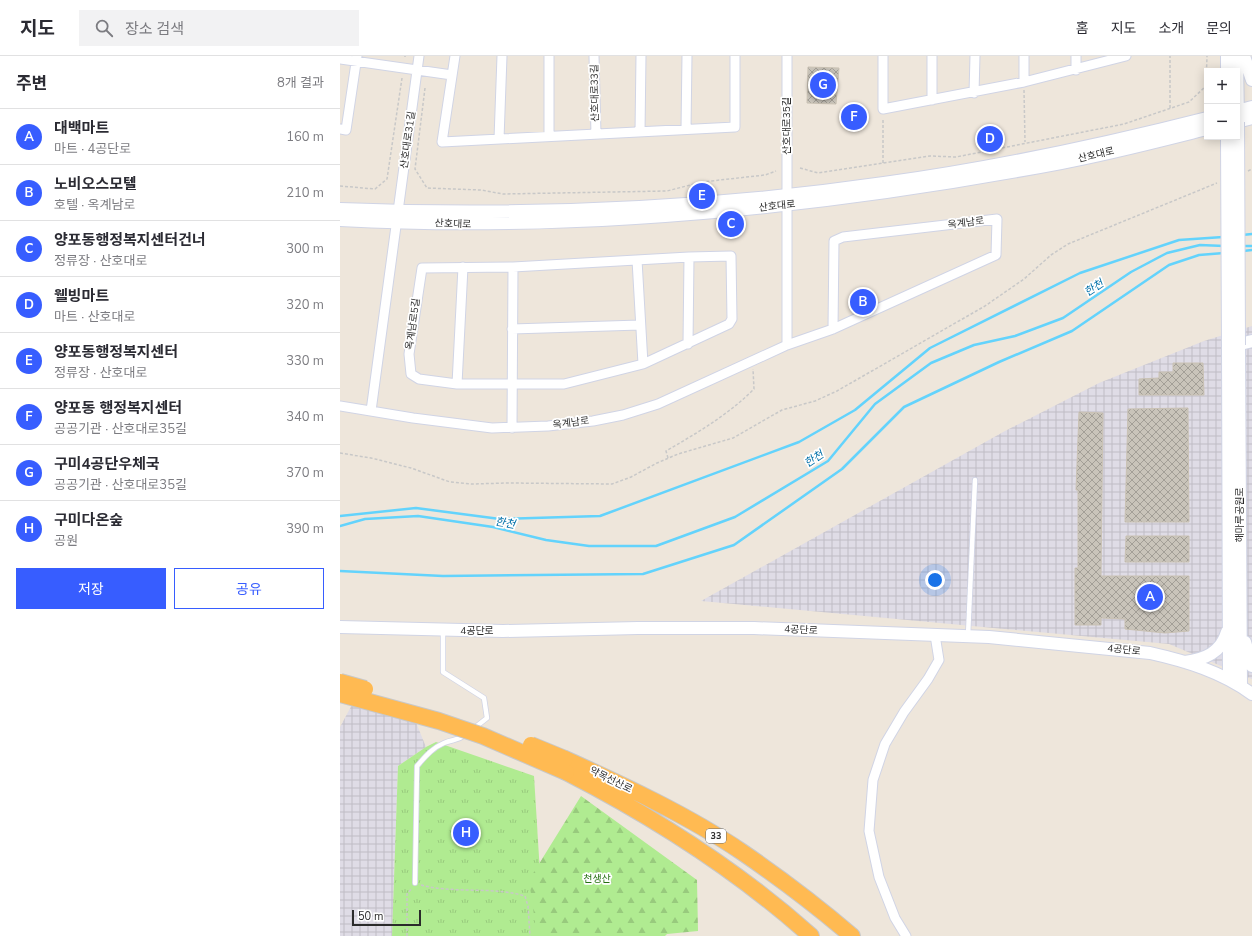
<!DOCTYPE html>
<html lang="ko">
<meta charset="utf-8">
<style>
:root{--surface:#fff;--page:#f2f2f3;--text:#2b2b33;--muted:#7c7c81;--line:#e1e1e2;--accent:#375dff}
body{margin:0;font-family:"Nunito Sans","Noto Sans KR",sans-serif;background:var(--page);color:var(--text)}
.controls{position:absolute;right:12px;top:12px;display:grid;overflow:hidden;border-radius:0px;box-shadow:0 2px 10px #0003}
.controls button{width:36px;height:36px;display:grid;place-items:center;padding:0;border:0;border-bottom:1px solid var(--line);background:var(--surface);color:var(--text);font:20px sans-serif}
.scale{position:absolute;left:12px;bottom:10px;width:69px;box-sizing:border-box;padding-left:4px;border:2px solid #2b2b2b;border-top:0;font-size:11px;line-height:14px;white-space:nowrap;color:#2b2b2b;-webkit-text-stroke:3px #fff;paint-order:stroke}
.you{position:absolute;left:595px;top:524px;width:14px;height:14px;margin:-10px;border:3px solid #fff;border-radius:50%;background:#1a73e8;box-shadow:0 0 0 6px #1a73e833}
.badge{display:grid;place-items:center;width:26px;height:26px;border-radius:50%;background:var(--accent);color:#fff;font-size:13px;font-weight:700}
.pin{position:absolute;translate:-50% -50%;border:2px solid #fff;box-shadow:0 1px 4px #0006}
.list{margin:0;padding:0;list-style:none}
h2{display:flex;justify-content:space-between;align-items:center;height:52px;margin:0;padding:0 16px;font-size:17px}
h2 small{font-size:13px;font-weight:400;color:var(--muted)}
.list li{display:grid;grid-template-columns:26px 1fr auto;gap:12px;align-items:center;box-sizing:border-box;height:56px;padding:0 16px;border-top:1px solid var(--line)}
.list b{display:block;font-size:15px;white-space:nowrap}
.list p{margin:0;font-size:13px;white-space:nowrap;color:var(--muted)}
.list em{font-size:13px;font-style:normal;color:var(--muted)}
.actions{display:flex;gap:8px;padding:12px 16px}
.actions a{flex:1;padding:9px 0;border:1px solid var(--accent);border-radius:0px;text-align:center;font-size:14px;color:var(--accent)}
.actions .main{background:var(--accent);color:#fff}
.icon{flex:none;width:22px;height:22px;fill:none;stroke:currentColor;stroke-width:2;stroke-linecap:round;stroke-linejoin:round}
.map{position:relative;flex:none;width:912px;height:880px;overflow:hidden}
header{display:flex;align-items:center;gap:24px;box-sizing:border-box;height:56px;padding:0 20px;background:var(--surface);border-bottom:1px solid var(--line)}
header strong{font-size:19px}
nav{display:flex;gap:22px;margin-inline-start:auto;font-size:14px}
.search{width:280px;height:36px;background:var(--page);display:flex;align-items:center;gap:10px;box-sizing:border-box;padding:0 14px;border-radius:0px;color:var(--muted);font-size:15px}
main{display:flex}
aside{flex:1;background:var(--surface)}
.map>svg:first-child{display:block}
.industrial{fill:url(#industrial-grid)}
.grass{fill:url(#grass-tufts)}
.forest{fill:url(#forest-firs)}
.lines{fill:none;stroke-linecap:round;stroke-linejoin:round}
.stream{stroke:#63d3fc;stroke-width:2.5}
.building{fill:url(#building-cross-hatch);stroke:#cac2b4}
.service-casing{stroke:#d0d4e5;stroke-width:6}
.minor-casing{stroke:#d0d4e5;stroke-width:11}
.tertiary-casing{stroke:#d0d4e5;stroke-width:14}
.trunk-casing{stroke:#c8c8c8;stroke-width:18}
.path{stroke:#c8c8c8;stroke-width:1.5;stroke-dasharray:3 2;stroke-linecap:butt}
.service{stroke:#fff;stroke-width:4.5}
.minor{stroke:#fff;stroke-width:9}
.tertiary{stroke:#fff;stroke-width:12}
.trunk{stroke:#ffba52;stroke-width:16}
.tertiary-bridge-casing{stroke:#d0d4e5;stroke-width:14;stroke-linecap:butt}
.trunk-bridge-casing{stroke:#c8c8c8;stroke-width:18;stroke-linecap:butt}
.tertiary-bridge{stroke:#fff;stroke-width:12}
.trunk-bridge{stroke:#ffba52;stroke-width:16}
.labels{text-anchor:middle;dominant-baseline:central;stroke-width:3.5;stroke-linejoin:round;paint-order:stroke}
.shield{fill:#fff;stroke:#6b6b6b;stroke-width:1}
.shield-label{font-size:9px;font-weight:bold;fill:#2b2b2b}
.street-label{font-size:10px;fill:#2b2b2b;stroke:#fff}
.park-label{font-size:10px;fill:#267012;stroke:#fff}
.water-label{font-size:11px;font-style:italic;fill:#0070a9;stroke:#fff}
</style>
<header>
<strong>지도</strong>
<div class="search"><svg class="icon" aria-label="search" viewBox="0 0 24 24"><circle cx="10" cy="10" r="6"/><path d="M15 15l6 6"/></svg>장소 검색</div>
<nav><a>홈</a><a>지도</a><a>소개</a><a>문의</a></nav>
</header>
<main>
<aside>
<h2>주변<small>8개 결과</small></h2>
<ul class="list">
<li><span class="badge">A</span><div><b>대백마트</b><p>마트 · 4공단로</p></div><em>160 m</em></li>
<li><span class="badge">B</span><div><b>노비오스모텔</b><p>호텔 · 옥계남로</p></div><em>210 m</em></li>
<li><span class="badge">C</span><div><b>양포동행정복지센터건너</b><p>정류장 · 산호대로</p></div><em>300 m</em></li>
<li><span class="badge">D</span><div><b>웰빙마트</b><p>마트 · 산호대로</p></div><em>320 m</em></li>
<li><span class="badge">E</span><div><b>양포동행정복지센터</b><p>정류장 · 산호대로</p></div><em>330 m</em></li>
<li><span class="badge">F</span><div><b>양포동 행정복지센터</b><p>공공기관 · 산호대로35길</p></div><em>340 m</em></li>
<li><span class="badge">G</span><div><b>구미4공단우체국</b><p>공공기관 · 산호대로35길</p></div><em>370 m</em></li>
<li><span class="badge">H</span><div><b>구미다온숲</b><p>공원</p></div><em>390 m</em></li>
</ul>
<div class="actions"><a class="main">저장</a><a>공유</a></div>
</aside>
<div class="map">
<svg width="912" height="880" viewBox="0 0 912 880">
<defs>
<pattern id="industrial-grid" width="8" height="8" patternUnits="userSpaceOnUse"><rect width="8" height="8" fill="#dfdce6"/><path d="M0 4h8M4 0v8" fill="none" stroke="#c0bdc5"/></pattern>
<pattern id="grass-tufts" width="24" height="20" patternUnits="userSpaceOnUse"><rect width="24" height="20" fill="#b0eb91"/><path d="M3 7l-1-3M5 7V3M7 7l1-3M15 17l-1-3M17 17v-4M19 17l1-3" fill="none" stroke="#98ca7d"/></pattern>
<pattern id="forest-firs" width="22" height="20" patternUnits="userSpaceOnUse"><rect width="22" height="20" fill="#b0eb91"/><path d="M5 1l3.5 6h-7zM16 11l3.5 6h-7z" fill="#98ca7d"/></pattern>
<pattern id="building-cross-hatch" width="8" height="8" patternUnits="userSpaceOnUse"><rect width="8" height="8" fill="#c9c4ba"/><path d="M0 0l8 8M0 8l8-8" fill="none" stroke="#a39f97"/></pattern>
</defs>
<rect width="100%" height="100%" fill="#eee6db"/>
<path class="industrial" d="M 912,270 L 912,623 L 829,588 L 361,545 L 665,375 L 759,327 L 864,285 Z
M 14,645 L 73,659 L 86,691 L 58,710 L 52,880 L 0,880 L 0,671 Z"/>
<path class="grass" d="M 96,686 L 194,720 L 201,833 L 201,880 L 52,880 L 58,710 L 86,691 Z"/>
<path class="forest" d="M 241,740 L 357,824 L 358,875 L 327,878 L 325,880 L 197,880 L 189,824 Z"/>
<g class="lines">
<path class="stream" d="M 902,179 L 912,178
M 903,190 L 912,190
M 903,195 L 912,194
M 0,460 L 76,452 L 160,463 L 260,460 L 459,386 L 515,354 L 590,292 L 740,217 L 839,184 L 883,181
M 0,470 L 25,463 L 78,460 L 153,471 L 206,484 L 249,490 L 316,490 L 395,461 L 488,405 L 535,348 L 591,307 L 634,289 L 675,280 L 723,262 L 791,216 L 827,197 L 860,189 L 884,190
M 0,515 L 103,520 L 303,518 L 394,489 L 502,413 L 564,351 L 659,306 L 732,275 L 829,209 L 859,199 L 884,197"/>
</g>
<path class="building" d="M 468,11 L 499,12 L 496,48 L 467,47 Z
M 833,307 L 863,307 L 864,339 L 799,339 L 799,323 L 819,322 L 819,316 L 833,316 Z
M 848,352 L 849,466 L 785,466 L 788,353 Z
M 739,356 L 763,357 L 761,520 L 849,520 L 849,575 L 825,577 L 785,573 L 785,563 L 761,562 L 761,569 L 735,569 L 735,512 L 738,512 L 738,434 L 736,434 Z
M 786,480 L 849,480 L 849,506 L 785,506 Z"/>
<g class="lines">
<defs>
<path id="service" d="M 103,575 L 103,616 L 144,642 L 147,662 L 133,673
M 628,580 L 635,424
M 75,827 L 77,710 C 85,701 92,692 104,687 C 114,683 117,685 127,678"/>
<path id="minor" d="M 115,0 L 102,86 L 395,71 L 395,0
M 209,0 L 209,80
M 254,0 L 256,78
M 447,0 L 447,289
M 543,0 L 543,53 L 684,26 L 786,0
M 736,0 L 736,14
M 0,3 L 112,19
M 684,26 L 684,0
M 634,37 L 635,0
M 592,44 L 592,0
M 0,73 L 6,74 L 17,0
M 346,73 L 347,0
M 300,76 L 301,0
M 159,83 L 162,0
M 391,200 L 392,263 L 389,268 L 303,308 L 224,328 L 117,328 L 79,323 L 71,318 L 69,298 L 82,212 L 173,211 L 349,201 Z
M 297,204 L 303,308
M 172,273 L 300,269
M 348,288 L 349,201
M 117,328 L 123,211
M 0,350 L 73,362 L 152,372 L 208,370 L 253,365 L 283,359 L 318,348 L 447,289 L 493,273 L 656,199 L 657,163 L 503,181 L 494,185 L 493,273
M 31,355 L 79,0
M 172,372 L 173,211
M 566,880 L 555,862 L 539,821 L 529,775 L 533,724 L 545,688 L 564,656 L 588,623 L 599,604 L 595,579"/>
<path id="tertiary" d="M 887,0 L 887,15
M 897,0 L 898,66
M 904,0 L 912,24
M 897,55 L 912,51
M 897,66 L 912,62
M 0,153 C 181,160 364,153 544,127 C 652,112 761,89 867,62
M 0,164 C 242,177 484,152 721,107 C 770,98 819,85 867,73
M 899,289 L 901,630
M 0,571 L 163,575 L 298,572 L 414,572 L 649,581 L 810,597 C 846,605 882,616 912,638
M 905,586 L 912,610
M 845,606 C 865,603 881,597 887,576
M 889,623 L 888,291 L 912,285"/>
<path id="trunk" d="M 225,703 C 283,729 349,760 402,796 C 440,822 477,850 512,880
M 226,716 C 314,761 397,814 471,880"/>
</defs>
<use href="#service" class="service-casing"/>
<use href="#minor" class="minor-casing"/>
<use href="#tertiary" class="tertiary-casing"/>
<use href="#trunk" class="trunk-casing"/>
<path class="path" d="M 65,1 L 65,0
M 85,32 L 75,113 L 87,132 L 141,134 L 163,138 L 327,135 L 362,126 L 425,119 L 436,115
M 684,34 L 685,86
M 830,52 L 830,0
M 543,107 L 543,63
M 460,112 L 478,117 L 590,100 L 616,101 L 784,68 L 849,46 L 866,30 L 867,0
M 908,115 L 912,113
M 0,130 L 35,133 L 47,123 L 62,22
M 0,397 L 31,402 L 71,412 L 110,426 L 132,428 L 168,427 L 272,428 L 291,421 L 317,407 L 338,398 L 393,382 L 442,354 L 475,345 L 497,335 L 645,250 L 684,223 L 711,199 L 728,188 L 877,127
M 328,402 L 326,395 C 357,377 388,359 414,333 L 413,313
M 81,829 C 115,838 151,830 185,840 L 188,850 L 190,880
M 67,880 L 67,838 L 72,832"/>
<use href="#service" class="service"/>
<use href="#minor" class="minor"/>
<use href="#tertiary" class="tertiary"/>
<use href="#trunk" class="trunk"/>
<defs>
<path id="tertiary-bridge" d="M 898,66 L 899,289
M 887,81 L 888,291"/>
<path id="trunk-bridge" d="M 0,626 L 25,633
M 0,638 L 99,665 L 143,680 L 226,716
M 191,689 L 225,703"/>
</defs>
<use href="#tertiary-bridge" class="tertiary-bridge-casing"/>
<use href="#trunk-bridge" class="trunk-bridge-casing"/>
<use href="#tertiary-bridge" class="tertiary-bridge"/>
<use href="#trunk-bridge" class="trunk-bridge"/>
</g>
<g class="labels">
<rect class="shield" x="366" y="773" width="20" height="14" rx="3"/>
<g class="shield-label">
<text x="376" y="780">33</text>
</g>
<g class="street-label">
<text transform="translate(255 37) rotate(-91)">산호대로33길</text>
<text transform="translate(447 70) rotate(-90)">산호대로35길</text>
<text transform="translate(68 84) rotate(-82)">산호대로31길</text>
<text transform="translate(756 99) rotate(-13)">산호대로</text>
<text transform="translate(437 150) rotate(-6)">산호대로</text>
<text transform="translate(626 167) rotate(-7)">옥계남로</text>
<text transform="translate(113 168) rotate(2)">산호대로</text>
<text transform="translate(73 268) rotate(-82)">옥계남로5길</text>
<text transform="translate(231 367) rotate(-7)">옥계남로</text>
<text transform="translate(900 459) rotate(-90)">해마루공원로</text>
<text transform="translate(461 574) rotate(3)">4공단로</text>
<text x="137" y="575">4공단로</text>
<text transform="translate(784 594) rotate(6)">4공단로</text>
<text transform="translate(271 724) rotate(26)">약목선산로</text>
</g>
<g class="park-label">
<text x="257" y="823">천생산</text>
</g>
<g class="water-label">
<text transform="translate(754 232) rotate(-34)">한천</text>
<text transform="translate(474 403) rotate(-34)">한천</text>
<text transform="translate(165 467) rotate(10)">한천</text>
</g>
</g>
</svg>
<div class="controls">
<button>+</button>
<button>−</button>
</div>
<div class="scale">50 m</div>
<div class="you"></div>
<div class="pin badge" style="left:810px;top:541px">A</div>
<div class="pin badge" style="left:523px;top:246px">B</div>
<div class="pin badge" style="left:391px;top:168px">C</div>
<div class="pin badge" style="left:650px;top:83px">D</div>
<div class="pin badge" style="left:362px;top:140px">E</div>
<div class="pin badge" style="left:514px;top:61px">F</div>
<div class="pin badge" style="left:483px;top:29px">G</div>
<div class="pin badge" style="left:126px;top:777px">H</div>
</div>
</main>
